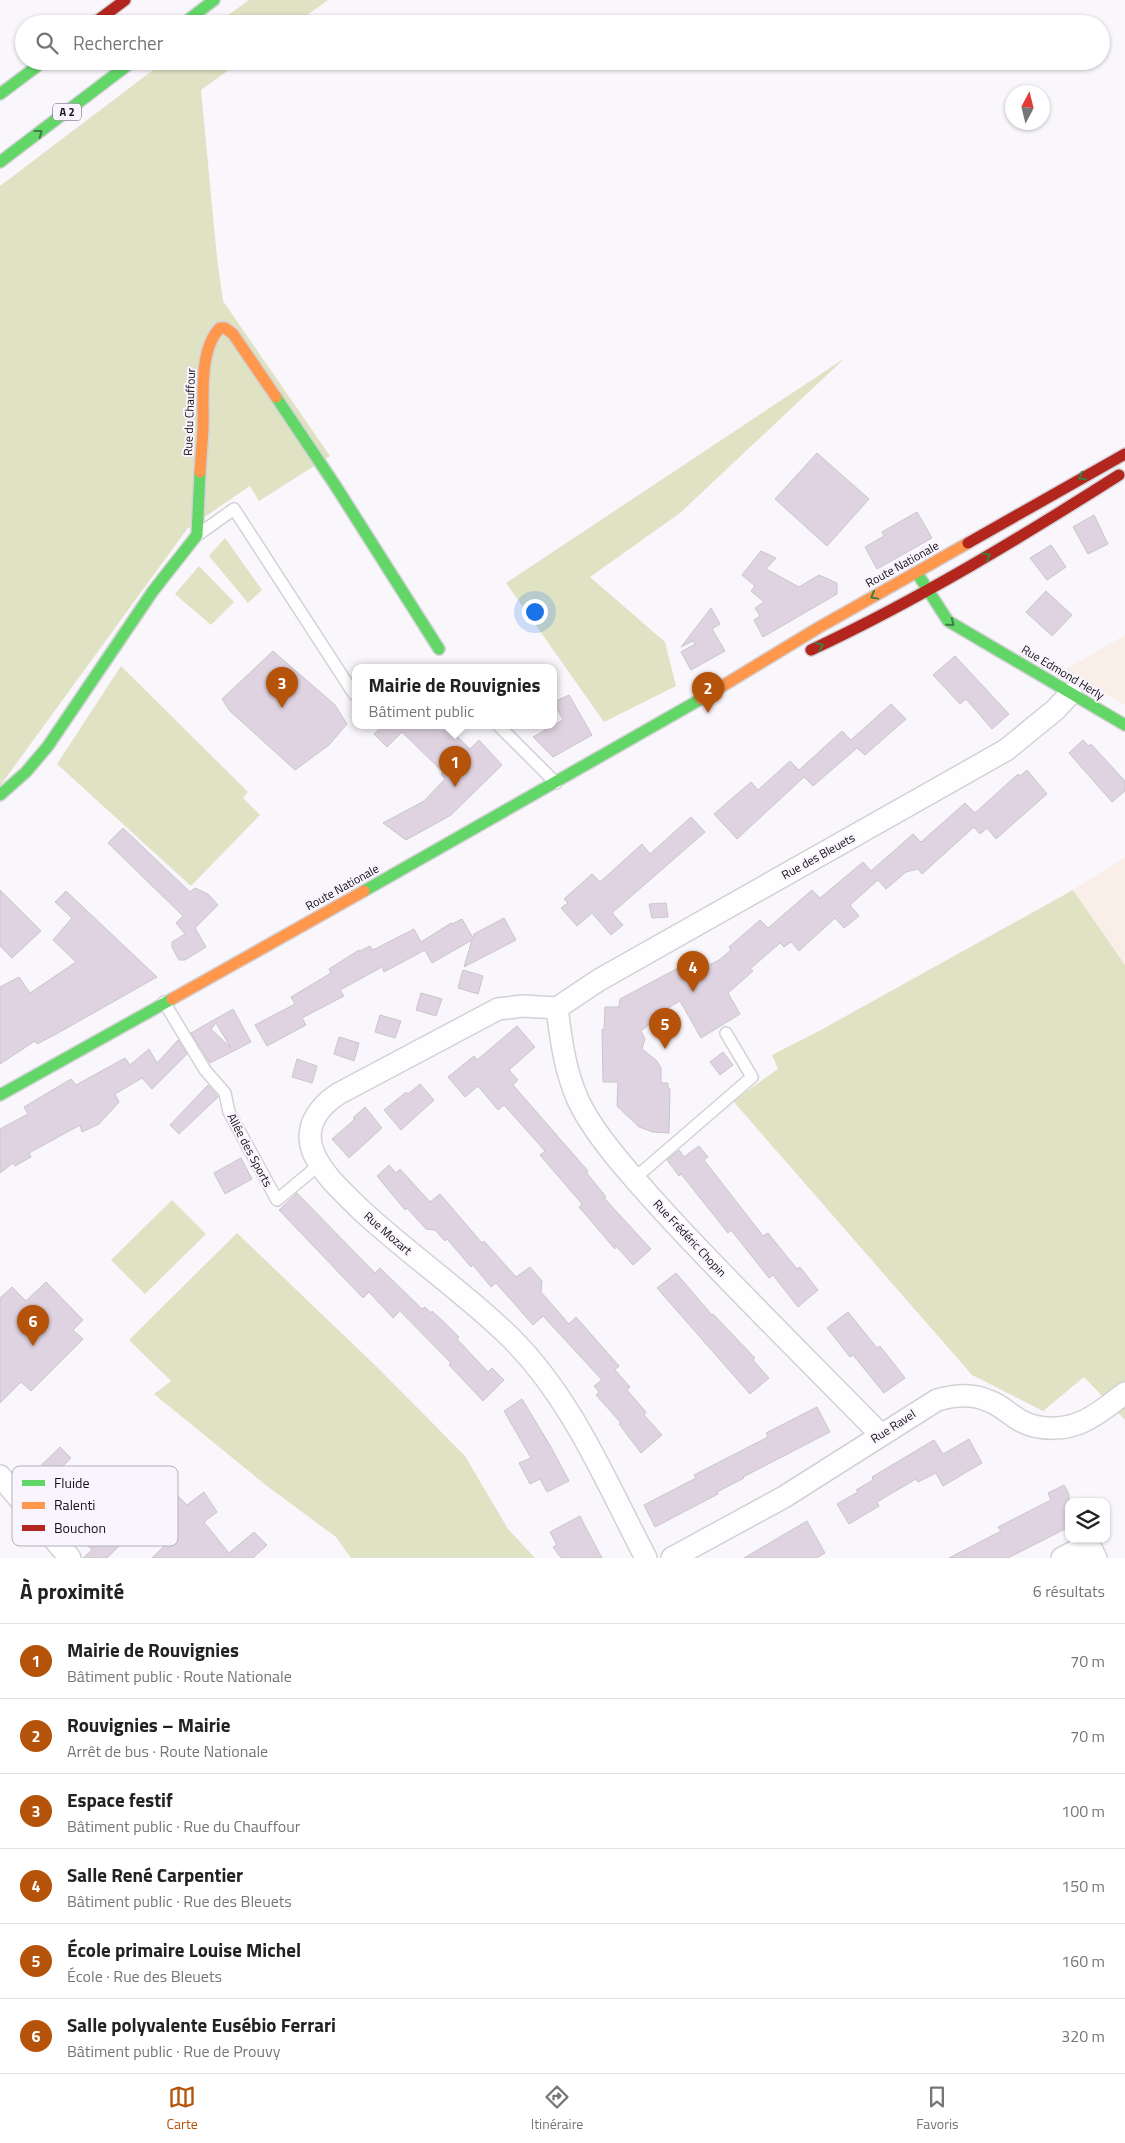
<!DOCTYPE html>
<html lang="fr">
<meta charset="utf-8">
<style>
:root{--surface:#fff;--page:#f2f2f2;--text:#222;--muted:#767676;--line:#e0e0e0;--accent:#b45309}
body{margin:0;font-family:"Titillium Web",sans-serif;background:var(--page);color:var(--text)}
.controls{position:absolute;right:15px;bottom:15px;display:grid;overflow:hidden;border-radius:10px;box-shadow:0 1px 4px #0004}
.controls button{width:45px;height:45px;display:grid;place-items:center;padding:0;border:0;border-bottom:1px solid var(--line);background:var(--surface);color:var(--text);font:25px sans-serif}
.compass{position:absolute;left:1005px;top:85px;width:45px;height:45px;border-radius:50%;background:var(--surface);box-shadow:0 1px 4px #0004;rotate:7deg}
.you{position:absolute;left:534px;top:611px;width:18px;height:18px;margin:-12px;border:4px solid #fff;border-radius:50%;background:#1a73e8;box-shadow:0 0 0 8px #1a73e833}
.badge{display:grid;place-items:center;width:32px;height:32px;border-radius:50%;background:var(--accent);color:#fff;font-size:16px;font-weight:700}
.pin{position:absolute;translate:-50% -41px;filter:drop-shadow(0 1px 2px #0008)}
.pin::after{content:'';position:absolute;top:26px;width:18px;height:15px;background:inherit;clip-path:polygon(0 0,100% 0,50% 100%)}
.popup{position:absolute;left:352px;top:664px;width:205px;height:65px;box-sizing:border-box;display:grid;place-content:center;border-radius:10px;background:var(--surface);filter:drop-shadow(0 1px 4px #0005);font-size:16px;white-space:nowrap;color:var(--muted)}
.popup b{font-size:19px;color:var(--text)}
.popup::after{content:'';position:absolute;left:50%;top:100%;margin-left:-10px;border:10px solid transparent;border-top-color:var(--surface)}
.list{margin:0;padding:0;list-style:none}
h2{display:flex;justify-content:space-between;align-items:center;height:65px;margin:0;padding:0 20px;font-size:21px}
h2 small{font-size:16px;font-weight:400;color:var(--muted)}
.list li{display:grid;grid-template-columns:32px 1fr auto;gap:15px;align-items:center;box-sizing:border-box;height:75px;padding:0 20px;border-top:1px solid var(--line)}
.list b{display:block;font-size:19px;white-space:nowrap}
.list p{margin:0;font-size:16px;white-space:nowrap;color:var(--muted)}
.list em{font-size:16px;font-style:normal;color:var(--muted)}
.icon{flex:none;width:28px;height:28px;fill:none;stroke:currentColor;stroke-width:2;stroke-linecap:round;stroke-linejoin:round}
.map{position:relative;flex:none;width:1125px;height:1558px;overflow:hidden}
.search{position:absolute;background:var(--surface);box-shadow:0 1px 4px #0004;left:15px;right:15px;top:15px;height:55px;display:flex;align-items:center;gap:12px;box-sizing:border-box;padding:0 18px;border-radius:28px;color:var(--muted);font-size:19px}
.sheet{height:515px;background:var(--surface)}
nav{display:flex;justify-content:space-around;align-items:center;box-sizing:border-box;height:70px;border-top:1px solid var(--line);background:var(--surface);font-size:14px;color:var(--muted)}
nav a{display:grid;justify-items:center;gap:2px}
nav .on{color:var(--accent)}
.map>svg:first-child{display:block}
.industrial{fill:#f9efe8}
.green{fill:#e0e2c4}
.building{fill:#e0d3e1;stroke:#c9c6ca;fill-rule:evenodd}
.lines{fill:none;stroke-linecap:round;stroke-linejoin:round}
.lane-casing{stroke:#d3d1d6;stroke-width:14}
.street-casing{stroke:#d3d1d6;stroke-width:24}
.fast-casing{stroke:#d3d1d6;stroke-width:14}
.slow-casing{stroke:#d3d1d6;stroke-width:14}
.jam-casing{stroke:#d3d1d6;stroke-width:14}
.lane{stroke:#fefeff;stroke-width:11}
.street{stroke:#fefeff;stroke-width:21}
.fast{stroke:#63d668;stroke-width:11}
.slow{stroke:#ff974d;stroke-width:11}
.jam{stroke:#b3261e;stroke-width:11}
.oneway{stroke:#3f7e43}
.labels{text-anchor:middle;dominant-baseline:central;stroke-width:4;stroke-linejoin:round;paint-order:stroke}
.shield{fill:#faf4fe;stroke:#59565b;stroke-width:1}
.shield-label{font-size:11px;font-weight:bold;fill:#141215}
.street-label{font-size:12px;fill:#141215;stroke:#faf4fe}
.key{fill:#faf4fe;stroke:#b5b0b8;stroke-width:1}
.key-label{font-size:14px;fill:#141215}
</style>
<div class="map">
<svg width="1125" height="1558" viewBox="0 0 1125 1558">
<rect width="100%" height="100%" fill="#f9f6fc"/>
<path class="industrial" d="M 1125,635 L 1125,705 L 1065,670 Z
M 1125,857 L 1125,965 L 1073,890 Z"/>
<path class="green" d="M 249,0 L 328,0 L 295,24 L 216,24 Z
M 165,61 L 241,61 L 201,90 L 217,258 L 223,301 L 330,456 L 259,501 L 250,486 L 187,529 L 0,786 L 0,186 Z
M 845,358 L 680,513 L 590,577 L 665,642 L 676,686 L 604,722 L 506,583 Z
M 225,538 L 262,590 L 248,603 L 209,556 Z
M 199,566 L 234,602 L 211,625 L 175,594 Z
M 121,666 L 248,792 L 243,798 L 260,815 L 191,886 L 57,764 Z
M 1073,890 L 1125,965 L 1125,1420 L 1084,1377 L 1043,1411 L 972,1375 L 733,1101 L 778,1069 L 772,1055 L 819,1031 Z
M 172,1200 L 206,1234 L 145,1294 L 111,1260 Z
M 237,1233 L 379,1369 L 465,1456 L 508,1529 L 535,1558 L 351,1558 L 336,1537 L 267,1486 L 154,1394 L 171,1381 L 129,1340 Z"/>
<path class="building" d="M 817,453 L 869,499 L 827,546 L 775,499 Z
M 917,512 L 932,538 L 877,569 L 865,547 L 884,536 L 882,532 Z
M 1094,515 L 1108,544 L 1088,554 L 1073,527 Z
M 1051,545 L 1066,567 L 1047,580 L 1030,558 Z
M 761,551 L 776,558 L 766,569 L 799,587 L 819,575 L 837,583 L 837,594 L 763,637 L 754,620 L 760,616 L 755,608 L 764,602 L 751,591 L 755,586 L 742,575 Z
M 1046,591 L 1072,615 L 1052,636 L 1026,612 Z
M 711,608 L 720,624 L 712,629 L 725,651 L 691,670 L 681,652 L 695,644 L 693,641 L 681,647 Z
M 273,651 L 335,705 L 347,724 L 329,745 L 295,770 L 230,711 L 222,699 Z
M 955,656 L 1009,714 L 992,729 L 966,699 L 960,704 L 933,675 Z
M 569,695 L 592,735 L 553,757 L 533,737 L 563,720 L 554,702 Z
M 891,704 L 906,719 L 865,755 L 857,748 L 813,786 L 804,777 L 737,839 L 714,814 L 751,782 L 758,790 L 790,761 L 799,770 L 842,731 L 851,740 Z
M 383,726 L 446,726 L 470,749 L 479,740 L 502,765 L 451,815 L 406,840 L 383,823 L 424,801 L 445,779 L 441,774 L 443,772 L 402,732 L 387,747 L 374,734 Z
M 1083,740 L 1089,746 L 1091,744 L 1125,781 L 1125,791 L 1112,802 L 1069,753 Z
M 1027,770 L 1047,794 L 996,839 L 987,828 L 980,834 L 974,827 L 922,874 L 918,869 L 906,872 L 886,889 L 878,880 L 850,905 L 859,916 L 844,928 L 835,918 L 799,951 L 791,942 L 784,947 L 780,943 L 750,969 L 753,971 L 728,993 L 740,1014 L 701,1038 L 680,1001 L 651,1018 L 654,1021 L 641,1031 L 645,1039 L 642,1049 L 657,1061 L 661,1068 L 661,1083 L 668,1083 L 668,1088 L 670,1089 L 669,1133 L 653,1132 L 639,1127 L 617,1106 L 618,1082 L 603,1082 L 602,1029 L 604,1030 L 605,1007 L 619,1007 L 620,999 L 680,967 L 686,977 L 719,960 L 731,950 L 729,947 L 760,920 L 768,928 L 812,890 L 820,898 L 863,862 L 871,871 L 913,834 L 921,842 L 965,803 L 975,813 L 1018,774 L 1020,776 Z
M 691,817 L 705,832 L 612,913 L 623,925 L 611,935 L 592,913 L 577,926 L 561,908 L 568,903 L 564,899 L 592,874 L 600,882 L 642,844 L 650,854 Z
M 123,828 L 190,892 L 195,888 L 208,894 L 218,905 L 195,928 L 206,947 L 185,960 L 179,960 L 172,947 L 172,942 L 185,934 L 176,923 L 183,916 L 108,843 Z
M 0,890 L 41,931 L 12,958 L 0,946 Z
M 66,891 L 157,977 L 58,1033 L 37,1044 L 35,1041 L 0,1064 L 0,987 L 19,977 L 30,993 L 76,962 L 53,940 L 72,918 L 55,902 Z
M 666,903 L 668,917 L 652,918 L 649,904 Z
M 504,918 L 516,940 L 464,967 L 472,940 L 432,963 L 425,950 L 384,972 L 382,967 L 340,990 L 344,996 L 302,1018 L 306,1025 L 267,1046 L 255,1025 L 295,1004 L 291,997 L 331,973 L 329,969 L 359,950 L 360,951 L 370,946 L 373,950 L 414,929 L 421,942 L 451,923 L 452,924 L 462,919 L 473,938 L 474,934 Z
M 463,970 L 483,976 L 478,994 L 458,988 Z
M 421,993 L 442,999 L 436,1016 L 416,1010 Z
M 233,1009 L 251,1042 L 210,1063 L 191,1033 ZM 216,1023 L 231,1048 L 211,1029 Z
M 380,1015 L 401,1021 L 395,1038 L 375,1032 Z
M 517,1026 L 535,1047 L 509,1070 L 518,1080 L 513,1085 L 588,1171 L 586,1172 L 606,1197 L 604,1198 L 651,1249 L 633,1265 L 615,1245 L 615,1249 L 579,1207 L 582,1204 L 540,1155 L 545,1151 L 504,1105 L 498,1110 L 478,1086 L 465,1097 L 448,1077 L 474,1056 L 477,1060 Z
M 339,1037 L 359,1043 L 354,1061 L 334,1054 Z
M 178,1040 L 187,1054 L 152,1089 L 142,1078 L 115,1094 L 119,1102 L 99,1124 L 82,1132 L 80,1125 L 29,1153 L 31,1157 L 15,1166 L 13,1163 L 0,1173 L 0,1129 L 28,1114 L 24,1107 L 71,1079 L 76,1085 L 125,1058 L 130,1065 L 149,1049 L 157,1063 Z
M 723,1052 L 733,1065 L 720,1075 L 710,1062 Z
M 297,1059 L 317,1066 L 312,1083 L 292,1077 Z
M 420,1084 L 434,1100 L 401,1130 L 384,1110 L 406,1092 L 408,1094 Z
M 208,1085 L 218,1097 L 179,1134 L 170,1125 Z
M 365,1107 L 382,1128 L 349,1158 L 332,1139 L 355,1119 L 353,1118 Z
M 699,1146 L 708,1157 L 704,1160 L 763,1236 L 768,1233 L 797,1269 L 800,1267 L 818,1290 L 798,1307 L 773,1275 L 769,1278 L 731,1230 L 728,1233 L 681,1174 L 679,1176 L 667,1160 L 679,1150 L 684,1157 Z
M 241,1158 L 252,1179 L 225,1194 L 214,1173 Z
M 389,1165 L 396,1173 L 400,1169 L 430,1202 L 440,1194 L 482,1243 L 484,1241 L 516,1277 L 530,1267 L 542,1281 L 541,1292 L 569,1324 L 576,1317 L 619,1366 L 615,1370 L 630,1387 L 627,1390 L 646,1412 L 644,1415 L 662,1435 L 641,1453 L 619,1424 L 621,1423 L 596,1395 L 599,1392 L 594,1386 L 602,1380 L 543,1316 L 533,1325 L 496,1283 L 491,1287 L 473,1265 L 471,1267 L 447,1239 L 445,1241 L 435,1230 L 426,1229 L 407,1208 L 405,1210 L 377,1176 Z
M 297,1193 L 375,1273 L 380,1268 L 422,1309 L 425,1307 L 431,1313 L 432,1311 L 446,1324 L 459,1337 L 457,1339 L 488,1372 L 492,1368 L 504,1380 L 483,1401 L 449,1365 L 451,1363 L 400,1311 L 393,1318 L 369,1292 L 363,1298 L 279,1210 Z
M 676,1273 L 712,1315 L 713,1314 L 755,1358 L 753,1360 L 769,1378 L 750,1394 L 657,1288 Z
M 46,1282 L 83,1320 L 73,1330 L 83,1339 L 31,1391 L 21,1382 L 0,1403 L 0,1298 L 12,1287 L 26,1301 Z
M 848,1312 L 877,1348 L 880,1346 L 905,1378 L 884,1393 L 853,1355 L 850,1357 L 827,1328 Z
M 522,1399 L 551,1447 L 569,1481 L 547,1492 L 540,1479 L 530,1484 L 519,1463 L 531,1458 L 504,1411 Z
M 817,1407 L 830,1432 L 743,1477 L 744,1478 L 717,1492 L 718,1494 L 655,1527 L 644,1505 L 696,1478 L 694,1475 L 768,1437 L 766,1433 Z
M 969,1439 L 982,1463 L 943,1486 L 936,1473 L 918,1482 L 916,1479 L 877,1502 L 879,1506 L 849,1524 L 837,1504 L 858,1492 L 856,1490 L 873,1480 L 872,1477 L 934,1440 L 943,1454 Z
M 60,1447 L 71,1458 L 36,1493 L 26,1480 Z
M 164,1482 L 187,1505 L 204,1492 L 217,1512 L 204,1522 L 229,1553 L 254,1532 L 267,1545 L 253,1558 L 152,1558 L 166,1544 L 148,1518 L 107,1558 L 83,1558 L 92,1550 L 65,1522 L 96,1489 L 125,1518 Z
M 1064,1485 L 1069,1494 L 1069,1527 L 1008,1558 L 949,1558 L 1001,1531 L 998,1527 L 1051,1500 L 1048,1493 Z
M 580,1516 L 584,1524 L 602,1558 L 561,1558 L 553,1547 L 557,1545 L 550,1532 Z
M 807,1521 L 825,1553 L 817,1558 L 744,1558 Z"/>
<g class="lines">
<defs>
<path id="lane" d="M 199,534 L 234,509 L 354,694
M 499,726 L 556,783
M 164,1002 L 205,1070 L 225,1093 L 229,1112 L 277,1200 L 320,1164
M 635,1178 L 752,1077 L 726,1033"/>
<path id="street" d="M 557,1008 L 523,1006 L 498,1009 L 338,1094 C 317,1108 303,1129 314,1154 C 324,1176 344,1193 360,1209 C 408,1254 463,1291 510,1337 C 572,1398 606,1482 646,1558
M 557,1008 L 599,980 L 1006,750 L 1055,710 L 1071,693
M 557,1008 C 561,1040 565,1071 578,1100 C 595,1137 638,1183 666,1214 C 735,1289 809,1361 880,1434
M 0,1476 L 70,1558
M 672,1558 L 784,1497 L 937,1400 C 954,1395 972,1393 989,1401 C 1001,1405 1010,1415 1021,1421 C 1040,1431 1066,1430 1084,1421 C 1099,1414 1112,1403 1125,1393
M 1062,1558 L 1089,1544 L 1096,1558"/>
<path id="fast" d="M 183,24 L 214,0
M 0,94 L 44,61
M 0,162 L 133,61
M 276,397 L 335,485 L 439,649
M 917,573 L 948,621 L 1125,725
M 0,795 L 26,772 L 48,746 L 153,591 L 197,535 L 200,472
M 364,891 L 701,699
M 0,1095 L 172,999"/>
<path id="slow" d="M 200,472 C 201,458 202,443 203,429 C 204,400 198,350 220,328 L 225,328 L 233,334 L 276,397
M 701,699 L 818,628 L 968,543
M 172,999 L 364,891"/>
<path id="jam" d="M 93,24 L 125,0
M 968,543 L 1125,454
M 811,650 C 918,600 1020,538 1119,475"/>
</defs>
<use href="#lane" class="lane-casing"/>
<use href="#street" class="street-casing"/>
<use href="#fast" class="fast-casing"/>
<use href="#slow" class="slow-casing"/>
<use href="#jam" class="jam-casing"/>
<use href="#lane" class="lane"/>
<use href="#street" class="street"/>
<use href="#fast" class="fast"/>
<use href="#slow" class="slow"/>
<use href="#jam" class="jam"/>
</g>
<defs><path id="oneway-chevron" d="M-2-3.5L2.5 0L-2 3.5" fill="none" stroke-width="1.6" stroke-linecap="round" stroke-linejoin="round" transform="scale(1.25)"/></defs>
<g class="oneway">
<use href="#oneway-chevron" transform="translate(39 133) rotate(-37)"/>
<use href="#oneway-chevron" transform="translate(1082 477) rotate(150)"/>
<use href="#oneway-chevron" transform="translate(987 556) rotate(-29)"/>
<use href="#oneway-chevron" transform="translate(874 596) rotate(151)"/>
<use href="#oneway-chevron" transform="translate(951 623) rotate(39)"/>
<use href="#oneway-chevron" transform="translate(820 646) rotate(-25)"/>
</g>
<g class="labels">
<rect class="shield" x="53" y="103.5" width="28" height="17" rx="4"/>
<g class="shield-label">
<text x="67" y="112">A 2</text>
</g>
<g class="street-label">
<text transform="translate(189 412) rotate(-88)">Rue du Chauffour</text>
<text transform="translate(902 564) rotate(-29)">Route Nationale</text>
<text transform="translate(1063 672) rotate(31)">Rue Edmond Herly</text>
<text transform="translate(818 856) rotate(-29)">Rue des Bleuets</text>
<text transform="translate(342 887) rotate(-29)">Route Nationale</text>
<text transform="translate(250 1150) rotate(62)">Allée des Sports</text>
<text transform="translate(388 1233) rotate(41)">Rue Mozart</text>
<text transform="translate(690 1238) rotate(47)">Rue Frédéric Chopin</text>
<text transform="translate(893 1426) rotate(-33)">Rue Ravel</text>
</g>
</g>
<rect x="12" y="1466" width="166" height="80" rx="8" class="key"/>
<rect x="22" y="1480" width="23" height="6" fill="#63d668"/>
<rect x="22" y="1502" width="23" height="7" fill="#ff974d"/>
<rect x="22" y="1525" width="23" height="6" fill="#b3261e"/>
<g class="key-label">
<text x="54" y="1488">Fluide</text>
<text x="54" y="1510">Ralenti</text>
<text x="54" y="1533">Bouchon</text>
</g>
</svg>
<div class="controls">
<button><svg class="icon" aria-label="layers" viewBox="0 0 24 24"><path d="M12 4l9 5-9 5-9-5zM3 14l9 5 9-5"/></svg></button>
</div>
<svg class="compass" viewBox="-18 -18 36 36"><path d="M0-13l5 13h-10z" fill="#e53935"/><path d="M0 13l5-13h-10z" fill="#767676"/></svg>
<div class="you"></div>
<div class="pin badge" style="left:455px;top:787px">1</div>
<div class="popup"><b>Mairie de Rouvignies</b>Bâtiment public</div>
<div class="pin badge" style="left:708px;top:713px">2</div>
<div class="pin badge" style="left:282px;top:708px">3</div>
<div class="pin badge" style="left:693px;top:992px">4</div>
<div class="pin badge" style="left:665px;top:1049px">5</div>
<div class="pin badge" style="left:33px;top:1346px">6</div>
<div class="search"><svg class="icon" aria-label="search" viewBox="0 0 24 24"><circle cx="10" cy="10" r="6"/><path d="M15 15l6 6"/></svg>Rechercher</div>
</div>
<section class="sheet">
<h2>À proximité<small>6 résultats</small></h2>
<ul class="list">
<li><span class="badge">1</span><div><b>Mairie de Rouvignies</b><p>Bâtiment public · Route Nationale</p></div><em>70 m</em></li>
<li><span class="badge">2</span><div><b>Rouvignies – Mairie</b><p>Arrêt de bus · Route Nationale</p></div><em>70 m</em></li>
<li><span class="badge">3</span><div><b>Espace festif</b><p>Bâtiment public · Rue du Chauffour</p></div><em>100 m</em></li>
<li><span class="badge">4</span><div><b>Salle René Carpentier</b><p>Bâtiment public · Rue des Bleuets</p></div><em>150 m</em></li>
<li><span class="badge">5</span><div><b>École primaire Louise Michel</b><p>École · Rue des Bleuets</p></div><em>160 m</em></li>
<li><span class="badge">6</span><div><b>Salle polyvalente Eusébio Ferrari</b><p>Bâtiment public · Rue de Prouvy</p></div><em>320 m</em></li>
</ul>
</section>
<nav>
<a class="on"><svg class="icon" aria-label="map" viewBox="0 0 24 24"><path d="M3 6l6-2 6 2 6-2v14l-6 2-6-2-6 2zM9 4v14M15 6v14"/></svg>Carte</a>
<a><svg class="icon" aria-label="directions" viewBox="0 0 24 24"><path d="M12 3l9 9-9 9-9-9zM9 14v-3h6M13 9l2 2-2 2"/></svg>Itinéraire</a>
<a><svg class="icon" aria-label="saved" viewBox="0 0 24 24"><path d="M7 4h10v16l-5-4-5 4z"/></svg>Favoris</a>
</nav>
